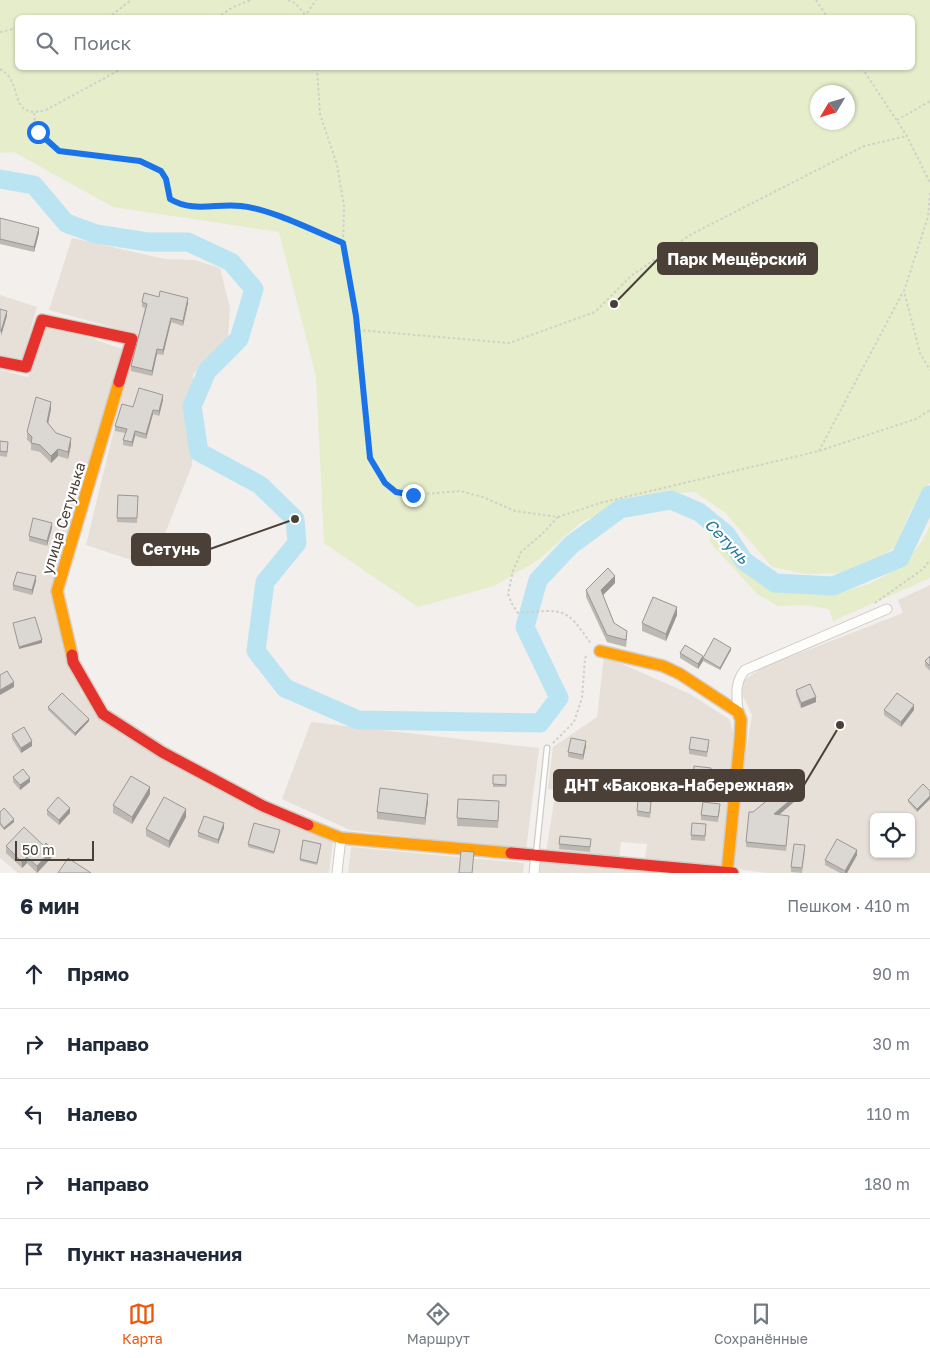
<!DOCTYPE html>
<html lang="ru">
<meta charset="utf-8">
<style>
:root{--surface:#fff;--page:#f2f2f3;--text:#1f2937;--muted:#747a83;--line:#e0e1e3;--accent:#ea580c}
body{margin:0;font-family:"Golos Text",sans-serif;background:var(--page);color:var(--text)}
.controls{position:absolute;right:15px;bottom:15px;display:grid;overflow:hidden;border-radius:8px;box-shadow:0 1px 4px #0004}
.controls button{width:45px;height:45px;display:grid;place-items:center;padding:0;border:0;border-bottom:1px solid var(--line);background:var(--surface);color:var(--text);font:25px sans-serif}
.compass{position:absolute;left:810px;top:85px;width:45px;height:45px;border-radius:50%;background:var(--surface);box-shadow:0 1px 4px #0004;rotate:232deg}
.scale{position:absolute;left:15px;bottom:12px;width:79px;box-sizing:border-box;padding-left:5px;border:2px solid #4a4037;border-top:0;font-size:14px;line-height:18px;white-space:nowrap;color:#4a4037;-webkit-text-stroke:4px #fff;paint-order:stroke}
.stop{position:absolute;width:15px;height:15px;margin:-11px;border:4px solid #1a73e8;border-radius:50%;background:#fff}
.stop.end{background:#1a73e8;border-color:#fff;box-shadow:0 1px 5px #0008}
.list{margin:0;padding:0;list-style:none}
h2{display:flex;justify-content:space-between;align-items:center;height:65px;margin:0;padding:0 20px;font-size:21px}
h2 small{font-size:16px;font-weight:400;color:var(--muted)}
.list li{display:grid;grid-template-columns:32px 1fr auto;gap:15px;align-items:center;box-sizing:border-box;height:70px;padding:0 20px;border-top:1px solid var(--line)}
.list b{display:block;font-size:19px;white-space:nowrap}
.list em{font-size:16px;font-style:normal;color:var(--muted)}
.icon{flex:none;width:28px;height:28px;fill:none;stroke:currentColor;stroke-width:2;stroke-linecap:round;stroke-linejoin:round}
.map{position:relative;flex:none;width:930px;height:873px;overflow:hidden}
.search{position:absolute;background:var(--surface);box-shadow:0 1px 4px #0004;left:15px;right:15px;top:15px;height:55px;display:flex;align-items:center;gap:12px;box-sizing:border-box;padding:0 18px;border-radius:8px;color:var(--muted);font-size:19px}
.sheet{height:415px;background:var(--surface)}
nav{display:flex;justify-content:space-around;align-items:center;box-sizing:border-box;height:70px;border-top:1px solid var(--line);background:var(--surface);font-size:14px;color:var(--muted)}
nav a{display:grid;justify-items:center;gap:2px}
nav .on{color:var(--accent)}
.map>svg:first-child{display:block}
.residential{fill:#e7e0d9;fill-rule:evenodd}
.green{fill:#e5edcb;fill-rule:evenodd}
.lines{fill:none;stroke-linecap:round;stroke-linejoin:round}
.river{stroke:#bbe4f2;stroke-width:19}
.lane-casing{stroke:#cfcbc8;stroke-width:7}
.street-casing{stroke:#cfcbc8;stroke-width:11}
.slow-casing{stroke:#d4cdc4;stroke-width:14}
.jam-casing{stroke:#d4cdc4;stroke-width:14}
.path{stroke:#d2cfca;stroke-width:2;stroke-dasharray:2.5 2.5;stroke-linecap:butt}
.lane{stroke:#fdfdfc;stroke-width:4.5}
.street{stroke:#fdfdfc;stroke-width:9}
.slow{stroke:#ff9f0a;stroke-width:11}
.jam{stroke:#e5322d;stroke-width:11}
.wall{fill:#bcb9b5}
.shaded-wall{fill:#999694}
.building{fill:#dbd7d3;stroke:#999694}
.route{stroke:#1a73e8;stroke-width:6}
.labels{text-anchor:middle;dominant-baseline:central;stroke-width:4.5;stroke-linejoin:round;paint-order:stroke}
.street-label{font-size:15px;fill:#4a4037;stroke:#fff}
.water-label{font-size:16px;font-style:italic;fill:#237a9b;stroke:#fff}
.leader{fill:none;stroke:#4a4037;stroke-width:2}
.callout-dot{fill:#4a4037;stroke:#fff;stroke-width:2}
.callout{fill:#4a4037;stroke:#4a4037;stroke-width:2}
.callout-label{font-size:16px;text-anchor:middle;font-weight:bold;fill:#fff}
</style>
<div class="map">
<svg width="930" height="873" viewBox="0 0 930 873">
<rect width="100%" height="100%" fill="#f2efec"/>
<path class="residential" d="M 72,238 L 165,259 L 195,260 L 220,268 L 230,308 L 228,339 L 193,374 L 192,465 L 152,567 L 86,545 L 137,334 L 49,310 Z
M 0,295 L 37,307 L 21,362 L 0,356 Z
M 45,322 L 122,349 L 55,591 L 81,693 L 124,737 L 333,841 L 329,873 L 18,873 L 0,858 L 0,370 L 28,377 Z
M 930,585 L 930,873 L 768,873 L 743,870 L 734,865 L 743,772 L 752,715 L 742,694 L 742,681 L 764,667 L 903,613 L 898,600 ZM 874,817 L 911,817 L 911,854 L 874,854 Z
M 604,656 L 690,694 L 729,719 L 736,742 L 722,867 L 645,859 L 647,844 L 621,842 L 619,858 L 546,852 L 556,790 L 548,789 L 553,747 L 597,717 Z
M 311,722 L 539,748 L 526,850 L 350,830 L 282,799 Z
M 351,847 L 524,863 L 523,873 L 348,873 Z
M 541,862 L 667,873 L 540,873 Z"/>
<path class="green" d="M 0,0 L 930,0 L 930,483 L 925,487 L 910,512 L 896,546 L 871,564 L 843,573 L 806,574 L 772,567 L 726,513 L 695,492 L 635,496 L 580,523 L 538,560 L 494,586 L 418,607 L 324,543 L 316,376 L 279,232 L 113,207 L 14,152 L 0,153 ZM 18,18 L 912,18 L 912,68 L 18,68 ZM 818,92 L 848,92 L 848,122 L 818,122 Z
M 930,525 L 930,578 L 833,621 L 829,609 L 806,605 L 778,606 L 757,594 L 710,542 L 710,530 C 730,545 750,577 772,586 C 780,589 790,588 798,589 C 808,591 819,594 829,593 C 871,590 914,566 930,525 Z"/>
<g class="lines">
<path class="river" d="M 0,179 L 34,185 L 66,223 L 96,234 L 148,242 L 188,242 L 231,262 L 254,289 L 239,339 L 207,371 L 192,406 L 199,452 L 260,485 L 295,519 L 297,543 L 265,582 L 256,651 L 285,688 L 358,720 L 540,723 L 559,698 L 525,627 L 538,580 L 571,545 L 620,509 L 671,500 L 699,512 L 726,534 L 744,561 L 775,583 L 833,586 L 900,558 L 930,495"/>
<defs>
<path id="lane" d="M 536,854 L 547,748"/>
<path id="street" d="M 738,712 C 737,696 734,683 745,670 L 887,609
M 337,873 L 341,838
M 534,873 L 536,855"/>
<path id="slow" d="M 600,651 L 663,666 L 680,674 L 738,712 L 741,720 L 740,740 L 727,873
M 72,655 L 57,591 L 119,382
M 308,825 L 341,838 L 511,853"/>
<path id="jam" d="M 0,362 L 26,367 L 42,320 L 132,339 L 119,382
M 72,655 L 73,662 L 103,714 L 162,752 L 263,806 L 308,825
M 511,853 L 733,873"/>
</defs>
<use href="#lane" class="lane-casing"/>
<use href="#street" class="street-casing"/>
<use href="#slow" class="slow-casing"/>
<use href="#jam" class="jam-casing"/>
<path class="path" d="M 288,0 L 295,3 L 308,18
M 816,0 L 828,18
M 307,13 L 316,0
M 108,18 L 131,0
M 217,18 L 233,7 L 251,0
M 0,32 L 18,28
M 317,68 L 320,114 L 337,165 L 344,206 L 343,243 L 356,316 L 370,458 L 385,483 L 396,492 L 413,495 L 460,491 L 483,497 L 515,511 L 558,517 L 600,503 L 819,451 L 916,419 L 930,410
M 862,68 L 907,136 L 930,183
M 0,69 C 25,82 6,120 46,110 L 123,68
M 34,113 C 35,119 35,127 38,132 C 56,170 140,144 162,173 C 167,180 168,190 170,199 C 193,213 216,203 241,206 C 271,210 314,231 343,243
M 897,120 L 930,101
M 930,193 L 928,217 L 904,291 L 920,353 L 930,370
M 358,330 L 509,343 L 595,312 L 631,276 L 690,235 L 864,146 L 907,136
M 819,451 L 903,292
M 558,517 L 542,534 L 521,552 L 513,571 L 508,594 L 512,604 L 518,613 C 563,610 565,605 591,644
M 875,603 L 923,569 L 930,560
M 553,743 L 574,722 L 582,698 L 585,658 L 588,654"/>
<use href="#lane" class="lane"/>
<use href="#street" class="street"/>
<use href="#slow" class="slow"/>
<use href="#jam" class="jam"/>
</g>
<path class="wall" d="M 0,218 L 39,233 L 34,252 L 0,244 Z
M 142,302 L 188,303 L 183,326 L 171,322 L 163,355 L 157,354 L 152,376 L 131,371 L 131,366 L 145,308 L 142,307 Z
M 163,400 L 159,416 L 153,414 L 146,439 L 135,436 L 132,447 L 123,445 L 123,440 L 125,433 L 115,431 L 115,426 L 133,407 Z
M 51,409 L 48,423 L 56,433 L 71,445 L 68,459 L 58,456 L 51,463 L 40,452 L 31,450 L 31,443 L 27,440 L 27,432 Z
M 0,441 L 8,447 L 7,457 L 0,456 Z
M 118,495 L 138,496 L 137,523 L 117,522 Z
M 52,528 L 47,546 L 29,541 L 29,536 Z
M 36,581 L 32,595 L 13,590 L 13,585 Z
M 615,583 L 603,595 L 614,623 L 627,639 L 626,647 L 607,642 L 586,597 L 586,590 Z
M 677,615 L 666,641 L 642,631 L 642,623 Z
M 731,650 L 720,670 L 703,661 L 703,658 Z
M 680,653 L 703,661 L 698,669 L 680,658 Z
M 930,656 L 930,671 L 925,666 L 925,661 Z
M 796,690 L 816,702 L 801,708 L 796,695 Z
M 48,707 L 89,721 L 75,736 L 48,710 Z
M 884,710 L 914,710 L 901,727 L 884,715 Z
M 12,734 L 32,746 L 21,753 L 12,739 Z
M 709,745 L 707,757 L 689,754 L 689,749 Z
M 586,746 L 583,760 L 568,757 L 568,752 Z
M 711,773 L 708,794 L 691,791 L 691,786 Z
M 493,775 L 506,775 L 506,787 L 493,787 Z
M 13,777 L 30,782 L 20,790 L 13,782 Z
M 577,778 L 575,791 L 566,790 L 566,785 Z
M 923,784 L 917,812 L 908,802 L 908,800 Z
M 150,794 L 132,824 L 113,813 L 113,805 Z
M 428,801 L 425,825 L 377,819 L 377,812 Z
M 795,801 L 779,815 L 789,821 L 786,851 L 746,847 L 746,842 L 753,812 Z
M 651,806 L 650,818 L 637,816 L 637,811 Z
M 499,808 L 498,828 L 457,826 L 457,818 Z
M 720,809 L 718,822 L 701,820 L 701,815 Z
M 47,810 L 70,813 L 59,825 L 47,815 Z
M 0,812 L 14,822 L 4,830 L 0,825 Z
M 186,817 L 169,848 L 146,836 L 146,829 Z
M 224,828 L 218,844 L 198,837 L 198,832 Z
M 706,829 L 705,841 L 691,840 L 691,835 Z
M 280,832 L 274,854 L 248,847 L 248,844 Z
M 560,836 L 591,839 L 590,852 L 559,849 Z
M 6,846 L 44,846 L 52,857 L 37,873 L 27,863 L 22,868 L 6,853 Z
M 321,846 L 317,865 L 300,861 L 300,859 Z
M 805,850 L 802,873 L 791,872 L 791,867 Z
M 857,855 L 847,873 L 840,873 L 825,865 L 825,860 Z"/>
<path class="shaded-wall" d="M 39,228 L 39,233 L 34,252 L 34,247 Z
M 188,298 L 188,303 L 183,326 L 183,321 Z
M 7,311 L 7,316 L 1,336 L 1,331 Z
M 171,318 L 171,322 L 163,355 L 163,350 Z
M 157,349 L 157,354 L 152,376 L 152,371 Z
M 163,395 L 163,400 L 159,416 L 159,411 Z
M 51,402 L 51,409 L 47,429 L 47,422 Z
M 153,410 L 153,414 L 146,439 L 146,434 Z
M 135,431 L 135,436 L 132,447 L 132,442 Z
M 71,438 L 71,445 L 68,459 L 68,452 Z
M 58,449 L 58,456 L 51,463 L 51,456 Z
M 52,523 L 52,528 L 47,546 L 47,541 Z
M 36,576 L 36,581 L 32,595 L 32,590 Z
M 615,576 L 615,583 L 601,597 L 601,590 Z
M 677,607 L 677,615 L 666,641 L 666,634 Z
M 42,640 L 42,643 L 19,649 L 19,647 Z
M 731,648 L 731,650 L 720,670 L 720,668 Z
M 703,656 L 703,661 L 698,669 L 698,664 Z
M 14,682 L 14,687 L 0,695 L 0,690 Z
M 816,697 L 816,702 L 801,708 L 801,703 Z
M 914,705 L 914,710 L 901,727 L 901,722 Z
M 89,719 L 89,721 L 75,736 L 75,733 Z
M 32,741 L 32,746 L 21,753 L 21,748 Z
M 586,741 L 586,746 L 583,760 L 583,755 Z
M 711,768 L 711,773 L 708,794 L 708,789 Z
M 30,778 L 30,782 L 20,790 L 20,785 Z
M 150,787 L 150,794 L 132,824 L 132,817 Z
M 428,794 L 428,801 L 425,825 L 425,818 Z
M 795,796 L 795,801 L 774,819 L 774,814 Z
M 930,796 L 930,799 L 917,812 L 917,809 Z
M 70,808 L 70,813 L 59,825 L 59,820 Z
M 186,809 L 186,817 L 169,848 L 169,841 Z
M 14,819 L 14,822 L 4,830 L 4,828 Z
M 224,823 L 224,828 L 218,844 L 218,840 Z
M 52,850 L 52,857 L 37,873 L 37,866 Z
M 857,850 L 857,855 L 847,873 L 845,873 L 845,871 Z
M 27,857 L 27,863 L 22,868 L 22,862 Z"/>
<path class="building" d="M 0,218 L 39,228 L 34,247 L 0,239 Z
M 160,291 L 188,298 L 183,321 L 171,318 L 163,350 L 157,349 L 152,371 L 131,366 L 147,304 L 142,302 L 144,293 L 159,297 Z
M 0,309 L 7,311 L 1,331 L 0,331 Z
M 139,388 L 163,395 L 159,411 L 153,410 L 146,434 L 135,431 L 132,442 L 123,440 L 127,429 L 115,426 L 122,404 L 133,407 Z
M 36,397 L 51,402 L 47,422 L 56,433 L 71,438 L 68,452 L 58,449 L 51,456 L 40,445 L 31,443 L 32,437 L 27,432 Z
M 0,441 L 8,442 L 7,452 L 0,451 Z
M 118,495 L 138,496 L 137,518 L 117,518 Z
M 33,518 L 52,523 L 47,541 L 29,536 Z
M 608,568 L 615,576 L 601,590 L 614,623 L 627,631 L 626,640 L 607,635 L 586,590 Z
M 17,572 L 36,576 L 32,590 L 13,585 Z
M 653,597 L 677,607 L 666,634 L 642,623 Z
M 35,617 L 42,640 L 19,647 L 13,623 Z
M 714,638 L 731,648 L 720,668 L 703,658 Z
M 685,645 L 703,656 L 698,664 L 680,653 Z
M 930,656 L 930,666 L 925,661 Z
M 7,671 L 14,682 L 0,690 L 0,675 Z
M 810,684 L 816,697 L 801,703 L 796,690 Z
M 62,693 L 89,719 L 75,733 L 48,707 Z
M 897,693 L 914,705 L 901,722 L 884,710 Z
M 24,727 L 32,741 L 21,748 L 12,734 Z
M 691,737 L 709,740 L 707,752 L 689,749 Z
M 571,738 L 586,741 L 583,755 L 568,752 Z
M 694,766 L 711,768 L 708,789 L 691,786 Z
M 23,769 L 30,778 L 20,785 L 13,777 Z
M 493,775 L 506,775 L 506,785 L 493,784 Z
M 131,776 L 150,787 L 132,817 L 113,805 Z
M 923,784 L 930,791 L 930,796 L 917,809 L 908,800 Z
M 786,785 L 795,796 L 774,814 L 789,816 L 786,846 L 746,842 L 749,812 L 753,812 Z
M 380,788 L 428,794 L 425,818 L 377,812 Z
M 58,797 L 70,808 L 59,820 L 47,810 Z
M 164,797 L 186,809 L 169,841 L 146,829 Z
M 458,799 L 499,801 L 498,821 L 457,818 Z
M 638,800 L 651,802 L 650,813 L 637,811 Z
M 703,802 L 720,804 L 718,817 L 701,815 Z
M 4,808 L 14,819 L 4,828 L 0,823 L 0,812 Z
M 204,816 L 224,823 L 218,840 L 198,832 Z
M 254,823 L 280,830 L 274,852 L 248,844 Z
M 692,823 L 706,824 L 705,836 L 691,835 Z
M 24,827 L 44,846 L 46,843 L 52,850 L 37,866 L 27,857 L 22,862 L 6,846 Z
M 560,836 L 591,839 L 590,847 L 559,844 Z
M 837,839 L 857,850 L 845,871 L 825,860 Z
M 303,840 L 321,844 L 317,863 L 300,859 Z
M 794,844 L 805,845 L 802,868 L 791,867 Z
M 461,851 L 474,852 L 472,873 L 459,873 Z
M 68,858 L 91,873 L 58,873 Z"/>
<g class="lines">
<path class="route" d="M 38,132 L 59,151 L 140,161 L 161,171 L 166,179 L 170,199 C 193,213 216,203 241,206 C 271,209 314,231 343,243 L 356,316 L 370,458 L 385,483 L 396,492 L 413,495"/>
</g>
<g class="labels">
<g class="street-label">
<text transform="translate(63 518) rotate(-73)">улица Сетунька</text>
</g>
<g class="water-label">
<text transform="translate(727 541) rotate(46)">Сетунь</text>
</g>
</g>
<path class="leader" d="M614 304L658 259M295 519L210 549M840 725L804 785"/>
<g class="callout-dot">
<circle cx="614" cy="304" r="5"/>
<circle cx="295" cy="519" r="5"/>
<circle cx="840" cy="725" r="5"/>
</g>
<g class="callout">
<rect x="658" y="243" width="159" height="31" rx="5"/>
<rect x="132" y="534" width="78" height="31" rx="5"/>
<rect x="554" y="770" width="250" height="31" rx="5"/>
</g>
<g class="callout-label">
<text x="737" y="265">Парк Мещёрский</text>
<text x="171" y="555">Сетунь</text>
<text x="679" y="791">ДНТ «Баковка-Набережная»</text>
</g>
</svg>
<div class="controls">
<button><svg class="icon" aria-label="locate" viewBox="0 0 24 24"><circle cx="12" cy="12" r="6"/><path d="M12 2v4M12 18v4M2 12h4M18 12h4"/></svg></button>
</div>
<svg class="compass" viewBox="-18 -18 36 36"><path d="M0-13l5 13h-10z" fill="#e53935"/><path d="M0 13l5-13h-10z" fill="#747a83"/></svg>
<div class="scale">50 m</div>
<div class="stop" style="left:38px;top:132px"></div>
<div class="stop end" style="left:413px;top:495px"></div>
<div class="search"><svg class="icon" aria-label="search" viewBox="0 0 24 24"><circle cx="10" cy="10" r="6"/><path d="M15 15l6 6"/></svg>Поиск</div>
</div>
<section class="sheet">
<h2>6 мин<small>Пешком · 410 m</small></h2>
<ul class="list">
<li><svg class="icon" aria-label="ahead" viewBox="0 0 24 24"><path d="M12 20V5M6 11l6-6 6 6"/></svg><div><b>Прямо</b></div><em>90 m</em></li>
<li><svg class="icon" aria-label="right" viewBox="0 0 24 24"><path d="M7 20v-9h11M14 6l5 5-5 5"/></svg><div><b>Направо</b></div><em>30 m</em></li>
<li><svg class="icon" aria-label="left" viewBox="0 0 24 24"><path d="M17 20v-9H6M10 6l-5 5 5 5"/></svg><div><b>Налево</b></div><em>110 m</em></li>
<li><svg class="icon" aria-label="right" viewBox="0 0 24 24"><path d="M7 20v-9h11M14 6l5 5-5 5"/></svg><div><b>Направо</b></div><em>180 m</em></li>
<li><svg class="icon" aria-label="arrive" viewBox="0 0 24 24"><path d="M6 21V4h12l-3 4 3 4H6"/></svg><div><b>Пункт назначения</b></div></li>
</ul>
</section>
<nav>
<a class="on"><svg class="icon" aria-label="map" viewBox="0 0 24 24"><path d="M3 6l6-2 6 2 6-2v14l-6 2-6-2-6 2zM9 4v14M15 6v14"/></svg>Карта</a>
<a><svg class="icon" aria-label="directions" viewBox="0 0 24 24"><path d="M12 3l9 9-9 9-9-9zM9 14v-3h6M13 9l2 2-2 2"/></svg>Маршрут</a>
<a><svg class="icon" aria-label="saved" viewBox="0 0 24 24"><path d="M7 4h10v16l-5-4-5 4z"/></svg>Сохранённые</a>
</nav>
